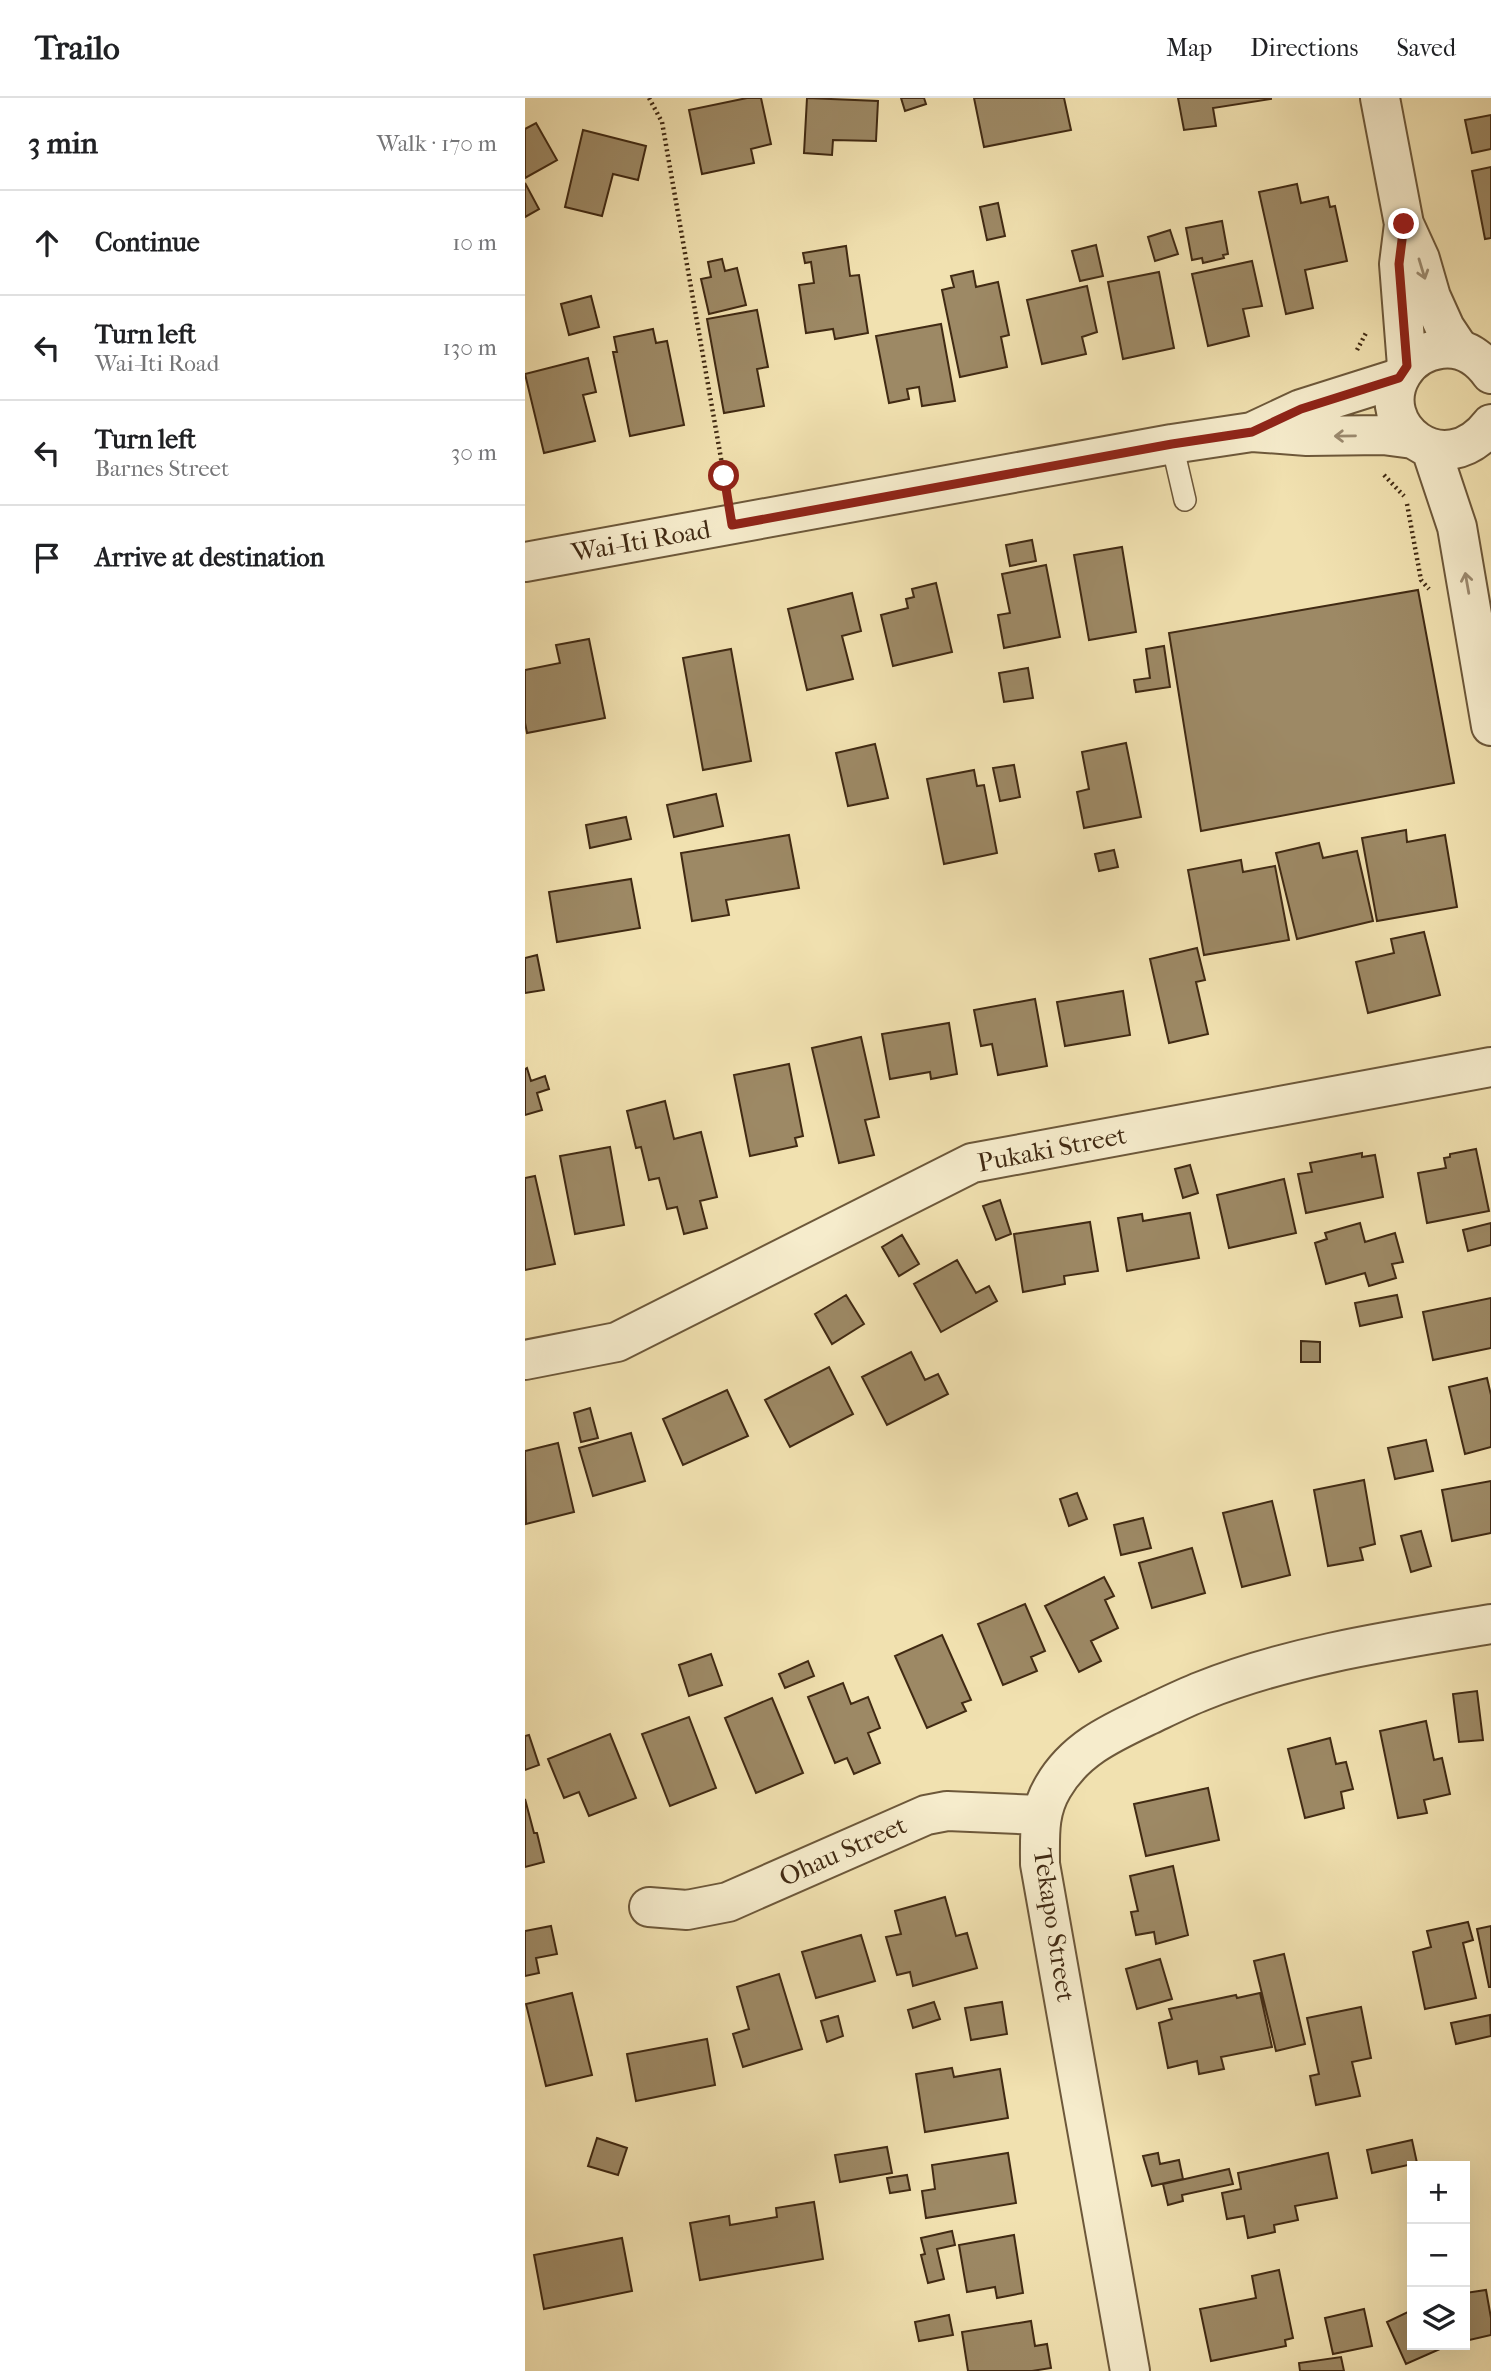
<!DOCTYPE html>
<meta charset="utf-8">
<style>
:root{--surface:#fff;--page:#f6f6f6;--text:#202124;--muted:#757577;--line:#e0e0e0}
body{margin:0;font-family:"IM FELL French Canon",serif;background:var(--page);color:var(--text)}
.controls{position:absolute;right:21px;bottom:21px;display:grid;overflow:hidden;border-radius:0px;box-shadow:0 7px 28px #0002}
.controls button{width:63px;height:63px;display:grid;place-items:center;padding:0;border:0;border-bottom:2px solid var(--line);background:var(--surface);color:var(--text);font:35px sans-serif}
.stop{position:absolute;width:21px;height:21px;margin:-16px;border:5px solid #8f2418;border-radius:50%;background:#fff}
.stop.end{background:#8f2418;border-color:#fff;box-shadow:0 2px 7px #0008}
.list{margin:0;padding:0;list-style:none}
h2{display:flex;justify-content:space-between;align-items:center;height:91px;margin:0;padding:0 28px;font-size:30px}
h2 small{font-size:23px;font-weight:400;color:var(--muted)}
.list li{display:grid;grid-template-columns:46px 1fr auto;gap:21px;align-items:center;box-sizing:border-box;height:105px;padding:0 28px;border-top:2px solid var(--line)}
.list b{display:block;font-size:26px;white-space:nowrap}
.list p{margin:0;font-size:23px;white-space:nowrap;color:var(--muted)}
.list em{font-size:23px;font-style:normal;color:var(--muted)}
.icon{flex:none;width:38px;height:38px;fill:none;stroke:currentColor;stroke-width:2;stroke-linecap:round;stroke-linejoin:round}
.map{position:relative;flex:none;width:966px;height:2273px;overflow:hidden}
header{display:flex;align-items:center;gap:42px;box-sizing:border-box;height:98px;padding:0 35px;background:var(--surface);border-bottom:2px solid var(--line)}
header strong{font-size:33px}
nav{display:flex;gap:38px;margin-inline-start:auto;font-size:24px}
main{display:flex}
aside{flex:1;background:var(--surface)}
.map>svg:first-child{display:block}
.building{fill:#9d8965;stroke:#412a13;stroke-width:2}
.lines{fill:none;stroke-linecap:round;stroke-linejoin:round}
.service-casing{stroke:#6d583a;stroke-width:24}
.minor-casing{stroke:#6d583a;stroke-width:42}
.tertiary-casing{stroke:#6d583a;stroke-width:42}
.path{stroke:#412a13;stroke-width:4.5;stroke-dasharray:2 3.5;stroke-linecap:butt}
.service{stroke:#f6eccc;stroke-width:21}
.minor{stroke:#f6eccc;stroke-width:38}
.tertiary{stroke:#f6eccc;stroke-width:38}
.oneway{stroke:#9c8b70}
.route{stroke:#8f2418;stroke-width:9}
.labels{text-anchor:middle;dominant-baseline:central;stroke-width:7;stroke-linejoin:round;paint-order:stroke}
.street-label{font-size:26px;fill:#412a13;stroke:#f6eccc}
</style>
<header>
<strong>Trailo</strong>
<nav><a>Map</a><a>Directions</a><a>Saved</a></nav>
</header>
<main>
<aside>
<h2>3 min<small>Walk · 170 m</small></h2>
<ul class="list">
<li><svg class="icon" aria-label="ahead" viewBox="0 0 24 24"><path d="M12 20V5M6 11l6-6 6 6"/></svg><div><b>Continue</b></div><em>10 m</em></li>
<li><svg class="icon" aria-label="left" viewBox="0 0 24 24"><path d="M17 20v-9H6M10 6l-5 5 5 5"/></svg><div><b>Turn left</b><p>Wai-Iti Road</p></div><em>130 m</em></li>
<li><svg class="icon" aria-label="left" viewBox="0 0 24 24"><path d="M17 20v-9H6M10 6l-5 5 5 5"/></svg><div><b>Turn left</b><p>Barnes Street</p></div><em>30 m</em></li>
<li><svg class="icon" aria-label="arrive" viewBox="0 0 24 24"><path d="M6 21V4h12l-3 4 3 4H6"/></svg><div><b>Arrive at destination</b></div></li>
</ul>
</aside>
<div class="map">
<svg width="966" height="2273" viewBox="0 0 966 2273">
<rect width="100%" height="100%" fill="#f1e1b0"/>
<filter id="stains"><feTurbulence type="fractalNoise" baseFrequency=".00286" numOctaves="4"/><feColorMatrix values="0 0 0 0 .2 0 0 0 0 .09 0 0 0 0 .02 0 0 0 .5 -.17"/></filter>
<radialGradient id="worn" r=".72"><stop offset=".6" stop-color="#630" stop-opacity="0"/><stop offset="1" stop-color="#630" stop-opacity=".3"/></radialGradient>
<path class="building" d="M 222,0 L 236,0 L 246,46 L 226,51 L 229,65 L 177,76 L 164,12 Z
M 282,0 L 353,3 L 351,43 L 308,42 L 307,57 L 279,55 Z
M 376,0 L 399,0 L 401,6 L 380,13 Z
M 449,0 L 539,0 L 546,32 L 459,49 Z
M 653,0 L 746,0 L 746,1 L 688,10 L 691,28 L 659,32 Z
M 966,17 L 966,51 L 947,55 L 940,22 Z
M 11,25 L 32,62 L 0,80 L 0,31 Z
M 58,32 L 121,48 L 113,82 L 88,76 L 77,118 L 40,109 Z
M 966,69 L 966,141 L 966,140 L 960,141 L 947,73 Z
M 0,85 L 14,111 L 0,119 Z
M 772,86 L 776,105 L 803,99 L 805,109 L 810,108 L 822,163 L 780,172 L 788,210 L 761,216 L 734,94 Z
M 473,105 L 480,138 L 462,142 L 455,109 Z
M 697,123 L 703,156 L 698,157 L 699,160 L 678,165 L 677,160 L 667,162 L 661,130 Z
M 645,132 L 653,156 L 630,163 L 623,139 Z
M 571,147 L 578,178 L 555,183 L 547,153 Z
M 321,148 L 325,178 L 334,177 L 343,235 L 310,241 L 308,231 L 281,235 L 274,187 L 289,185 L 286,164 L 280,165 L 278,155 Z
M 197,161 L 200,173 L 212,170 L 221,207 L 184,216 L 176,181 L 186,179 L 183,164 Z
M 727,163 L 737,208 L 718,211 L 724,238 L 683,248 L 667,176 Z
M 448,173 L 451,189 L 473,184 L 484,237 L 476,239 L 482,269 L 435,279 L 417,192 L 429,189 L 426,178 Z
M 634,174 L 649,250 L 598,261 L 583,184 Z
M 562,188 L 572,234 L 557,239 L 561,256 L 517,266 L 502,202 Z
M 66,198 L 74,229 L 44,237 L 36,206 Z
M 232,212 L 243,269 L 232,271 L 239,308 L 199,315 L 182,221 Z
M 416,226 L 430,303 L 397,308 L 394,289 L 382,291 L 384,301 L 364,305 L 351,238 Z
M 128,231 L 131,245 L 142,243 L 159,327 L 105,338 L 88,254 L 92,254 L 89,239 Z
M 63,260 L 71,294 L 58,297 L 70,343 L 19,355 L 0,276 Z
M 507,442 L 511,463 L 485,468 L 481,447 Z
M 597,449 L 611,534 L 564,542 L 549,457 Z
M 521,467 L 535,539 L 479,550 L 473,517 L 485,515 L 477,476 Z
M 411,485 L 427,554 L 368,568 L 356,517 L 383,510 L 381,501 L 389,499 L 387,491 Z
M 893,492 L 929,685 L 676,733 L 644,535 Z
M 327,495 L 336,533 L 317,538 L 328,581 L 282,592 L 263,511 Z
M 64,541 L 80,620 L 2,635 L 0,625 L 0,572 L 35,565 L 31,547 Z
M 639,548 L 645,589 L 611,594 L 609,582 L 625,580 L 621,551 Z
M 206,551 L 226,663 L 178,672 L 158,560 Z
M 503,570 L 508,600 L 479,604 L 474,575 Z
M 601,645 L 616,719 L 559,730 L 552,694 L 564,691 L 557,654 Z
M 350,646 L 363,700 L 323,708 L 311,655 Z
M 489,667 L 495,699 L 475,703 L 468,670 Z
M 449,672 L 452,688 L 459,687 L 472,755 L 419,766 L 402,681 Z
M 191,696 L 198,728 L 149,739 L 142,707 Z
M 101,719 L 106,741 L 65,750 L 61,727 Z
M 881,732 L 882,744 L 920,737 L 932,809 L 852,823 L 837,740 Z
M 264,737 L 274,790 L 201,802 L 204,817 L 167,823 L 156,755 Z
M 794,745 L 798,760 L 832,753 L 848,823 L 772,841 L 751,755 Z
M 589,752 L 593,769 L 574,773 L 570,756 Z
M 716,762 L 718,774 L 750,768 L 764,842 L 679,857 L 663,772 Z
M 106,781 L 115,830 L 32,844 L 24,794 Z
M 899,834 L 915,897 L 843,915 L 831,864 L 869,855 L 866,841 Z
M 672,850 L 680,882 L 671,884 L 683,936 L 644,945 L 625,861 Z
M 12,857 L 19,892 L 0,895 L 0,860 Z
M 598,893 L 605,937 L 540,948 L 532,904 Z
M 510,901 L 522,968 L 473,977 L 467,946 L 456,948 L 449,912 Z
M 424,925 L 432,976 L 406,981 L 405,974 L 365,981 L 357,936 Z
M 336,939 L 354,1019 L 340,1022 L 349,1057 L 314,1065 L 287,950 Z
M 264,966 L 278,1038 L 270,1040 L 272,1048 L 225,1058 L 209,977 Z
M 2,970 L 6,983 L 20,978 L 24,991 L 12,995 L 17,1012 L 0,1017 L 0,971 Z
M 140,1003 L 149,1041 L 176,1034 L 192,1099 L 175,1103 L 182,1130 L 159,1136 L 152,1109 L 142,1111 L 134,1080 L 124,1082 L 116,1049 L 111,1050 L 102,1013 Z
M 85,1049 L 99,1127 L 50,1136 L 35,1058 Z
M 951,1051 L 964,1113 L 902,1125 L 893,1075 L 921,1070 L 919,1060 L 925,1059 L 925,1056 Z
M 837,1055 L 837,1059 L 850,1057 L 858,1099 L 781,1115 L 773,1076 L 787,1074 L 785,1065 Z
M 665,1067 L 673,1095 L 658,1100 L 650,1071 Z
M 10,1078 L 30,1166 L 0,1172 L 0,1080 Z
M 759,1081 L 771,1135 L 704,1150 L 692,1097 Z
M 475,1102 L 486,1136 L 471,1142 L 458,1108 Z
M 665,1115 L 674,1160 L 602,1173 L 593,1120 L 617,1116 L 618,1123 Z
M 565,1124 L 573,1173 L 539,1178 L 540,1186 L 498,1194 L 489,1136 Z
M 835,1125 L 840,1144 L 870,1135 L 878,1164 L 867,1166 L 871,1180 L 844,1188 L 840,1175 L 801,1186 L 790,1145 L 802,1141 L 800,1135 Z
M 966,1125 L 966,1147 L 943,1153 L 938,1132 Z
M 377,1137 L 394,1166 L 374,1178 L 357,1149 Z
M 432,1162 L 451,1195 L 464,1188 L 472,1203 L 416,1234 L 389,1186 Z
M 321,1197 L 339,1226 L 307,1246 L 290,1216 Z
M 872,1197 L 877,1219 L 835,1228 L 830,1205 Z
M 966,1200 L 966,1250 L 908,1262 L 898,1214 Z
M 776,1243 L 795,1244 L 795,1264 L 776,1264 Z
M 386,1254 L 400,1282 L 413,1276 L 423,1296 L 362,1327 L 337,1279 Z
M 304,1269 L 328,1316 L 265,1349 L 240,1302 Z
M 962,1280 L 966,1297 L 966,1349 L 940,1356 L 924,1289 Z
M 202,1292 L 223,1338 L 158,1367 L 138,1321 Z
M 65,1310 L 73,1340 L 56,1344 L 49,1315 Z
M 106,1335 L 120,1383 L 68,1398 L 54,1350 Z
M 901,1342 L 908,1373 L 870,1381 L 863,1350 Z
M 33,1345 L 49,1414 L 1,1426 L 0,1353 Z
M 839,1382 L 850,1446 L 835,1450 L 838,1462 L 803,1468 L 789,1392 Z
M 966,1383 L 966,1435 L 927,1443 L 917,1392 Z
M 552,1395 L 562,1421 L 544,1428 L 535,1401 Z
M 747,1403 L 765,1477 L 717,1489 L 698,1415 Z
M 618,1420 L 626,1450 L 596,1457 L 589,1427 Z
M 896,1433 L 906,1468 L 886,1474 L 876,1438 Z
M 667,1450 L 680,1495 L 627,1510 L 614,1465 Z
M 579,1479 L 589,1498 L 580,1502 L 593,1530 L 566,1543 L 576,1563 L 554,1574 L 520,1508 Z
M 500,1506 L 520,1553 L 506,1559 L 512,1573 L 478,1587 L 453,1526 Z
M 417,1537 L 446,1602 L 437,1605 L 441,1613 L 402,1630 L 370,1558 Z
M 186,1556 L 197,1587 L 164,1598 L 154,1567 Z
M 283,1563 L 289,1578 L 260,1590 L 254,1576 Z
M 318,1585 L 326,1606 L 343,1599 L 355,1630 L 343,1635 L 355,1665 L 329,1676 L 322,1660 L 310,1665 L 283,1599 Z
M 952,1593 L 958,1642 L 934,1644 L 928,1596 Z
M 247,1600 L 278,1675 L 231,1695 L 200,1620 Z
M 164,1619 L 191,1690 L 145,1708 L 117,1636 Z
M 901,1623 L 909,1662 L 917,1660 L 925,1696 L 899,1702 L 902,1715 L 873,1720 L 855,1633 Z
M 85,1636 L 111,1700 L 64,1718 L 54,1694 L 39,1700 L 23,1661 Z
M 4,1637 L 14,1667 L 0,1672 L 0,1638 Z
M 805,1640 L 811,1666 L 821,1664 L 828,1691 L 816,1694 L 819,1710 L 780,1720 L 763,1651 Z
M 683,1690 L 694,1742 L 621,1758 L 609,1706 Z
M 0,1701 L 9,1735 L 12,1735 L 19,1764 L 0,1769 Z
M 648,1768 L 663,1837 L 631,1846 L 629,1834 L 611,1837 L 606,1814 L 613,1813 L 605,1778 Z
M 420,1799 L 431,1838 L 442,1835 L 452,1870 L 388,1888 L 385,1874 L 372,1877 L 361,1839 L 376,1836 L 370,1813 Z
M 943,1824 L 948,1842 L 938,1845 L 951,1900 L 900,1911 L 888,1854 L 906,1849 L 902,1833 Z
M 26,1828 L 32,1856 L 11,1860 L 14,1875 L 0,1878 L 0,1833 Z
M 966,1828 L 966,1889 L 964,1889 L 952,1831 Z
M 336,1837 L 350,1883 L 291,1900 L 277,1854 Z
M 759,1856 L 780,1946 L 751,1953 L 729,1863 Z
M 635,1861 L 647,1901 L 612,1911 L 601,1871 Z
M 254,1876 L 277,1951 L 218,1969 L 208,1936 L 224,1931 L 212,1889 Z
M 47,1895 L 67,1977 L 21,1988 L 1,1906 Z
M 735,1895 L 747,1949 L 696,1959 L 699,1971 L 674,1976 L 672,1963 L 643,1970 L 634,1925 L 647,1921 L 644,1911 L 711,1897 L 712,1900 Z
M 409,1904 L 415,1921 L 388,1930 L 383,1912 Z
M 477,1904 L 482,1936 L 446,1942 L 440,1910 Z
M 836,1909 L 846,1960 L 827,1964 L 835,1998 L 791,2007 L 785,1978 L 794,1976 L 782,1920 Z
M 965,1917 L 966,1938 L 931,1946 L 926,1925 Z
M 313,1918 L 318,1938 L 302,1944 L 296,1923 Z
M 182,1941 L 190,1987 L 111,2003 L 102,1956 Z
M 427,1970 L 429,1979 L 475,1971 L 483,2020 L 400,2034 L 391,1976 Z
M 72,2040 L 102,2050 L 93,2077 L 63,2068 Z
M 887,2042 L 892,2065 L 847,2075 L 842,2052 Z
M 362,2049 L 367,2075 L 315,2084 L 310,2057 Z
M 483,2055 L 491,2105 L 401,2120 L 397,2093 L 410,2091 L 407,2067 Z
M 633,2055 L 635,2066 L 654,2062 L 658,2081 L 627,2088 L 618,2058 Z
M 803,2055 L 812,2100 L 770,2108 L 773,2122 L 749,2127 L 750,2134 L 723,2140 L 719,2118 L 702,2121 L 697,2095 L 716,2091 L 713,2075 Z
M 704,2071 L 708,2086 L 657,2097 L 658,2103 L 643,2107 L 638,2086 Z
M 382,2077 L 385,2092 L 365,2095 L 362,2080 Z
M 289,2104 L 298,2161 L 175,2182 L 165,2125 L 204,2118 L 205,2127 L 252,2119 L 251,2110 Z
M 427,2133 L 430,2147 L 412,2151 L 419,2181 L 403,2185 L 396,2157 L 400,2156 L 396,2140 Z
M 489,2137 L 498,2195 L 472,2200 L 470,2189 L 442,2194 L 434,2147 Z
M 97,2140 L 107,2193 L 19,2211 L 9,2157 Z
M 754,2172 L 768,2240 L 760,2242 L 761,2248 L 686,2263 L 675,2211 L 731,2200 L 727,2178 Z
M 961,2192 L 966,2220 L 966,2237 L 940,2243 L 940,2195 Z
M 839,2211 L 847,2248 L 808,2256 L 800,2220 Z
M 887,2212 L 887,2247 L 924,2247 L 881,2266 L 862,2224 Z
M 424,2217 L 428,2237 L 394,2243 L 390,2224 Z
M 506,2223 L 510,2248 L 522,2246 L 526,2270 L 507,2273 L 443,2273 L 437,2234 Z
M 816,2259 L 819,2273 L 775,2273 L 774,2265 Z"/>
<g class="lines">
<defs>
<path id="service" d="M 647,346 L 660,402"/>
<path id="minor" d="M 855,0 L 879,126
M 882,268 L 874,166 L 879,126 L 895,161 L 906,199 L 920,230 L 934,251
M 0,1262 L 92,1244 L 447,1065 L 966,969
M 124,1809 L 162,1812 L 203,1804 L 401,1717 L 422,1713 L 515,1717
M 605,2273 L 515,1766 C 515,1737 513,1714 528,1689 C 550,1651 586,1635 624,1617 C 641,1609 659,1600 677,1593 C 767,1557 870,1542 966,1526"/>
<path id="tertiary" d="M 966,276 C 954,259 938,248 916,251 C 899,253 886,261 877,276 C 846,328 919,387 966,326
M 729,333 L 776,311 L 874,280
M 906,351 L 932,429 L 966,628
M 0,464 L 647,346 L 727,334 L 782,338 L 858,337 L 888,341"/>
</defs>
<use href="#service" class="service-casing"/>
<use href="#minor" class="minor-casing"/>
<use href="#tertiary" class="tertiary-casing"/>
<path class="path" d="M 124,0 L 137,24 L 201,389
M 832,252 L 841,235
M 859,377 L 879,398
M 882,406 L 896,482 L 904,491"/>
<use href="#service" class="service"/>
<use href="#minor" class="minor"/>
<use href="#tertiary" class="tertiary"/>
</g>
<defs><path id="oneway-shaft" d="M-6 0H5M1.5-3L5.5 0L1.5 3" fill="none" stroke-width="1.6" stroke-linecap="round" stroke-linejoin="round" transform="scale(1.75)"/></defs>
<g class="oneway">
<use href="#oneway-shaft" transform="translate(897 171) rotate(73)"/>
<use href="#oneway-shaft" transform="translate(820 338) rotate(179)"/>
<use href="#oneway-shaft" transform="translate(942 485) rotate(-100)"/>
</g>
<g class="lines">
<path class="route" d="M 199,378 L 207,427 L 647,346 L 727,334 L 776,311 L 874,280 L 882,268 L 874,166 L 879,126"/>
</g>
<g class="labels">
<g class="street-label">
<text transform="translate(116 443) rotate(-10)">Wai-Iti Road</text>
<text transform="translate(527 1051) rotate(-11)">Pukaki Street</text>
<text transform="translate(318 1753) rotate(-24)">Ohau Street</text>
<text transform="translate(529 1827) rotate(81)">Tekapo Street</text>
</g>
</g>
<rect width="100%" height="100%" filter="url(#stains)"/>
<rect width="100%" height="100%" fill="url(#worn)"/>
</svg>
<div class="controls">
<button>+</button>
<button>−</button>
<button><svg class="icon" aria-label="layers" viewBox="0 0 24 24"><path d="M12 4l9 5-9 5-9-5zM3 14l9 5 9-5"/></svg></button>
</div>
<div class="stop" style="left:199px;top:378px"></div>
<div class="stop end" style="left:879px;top:126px"></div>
</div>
</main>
